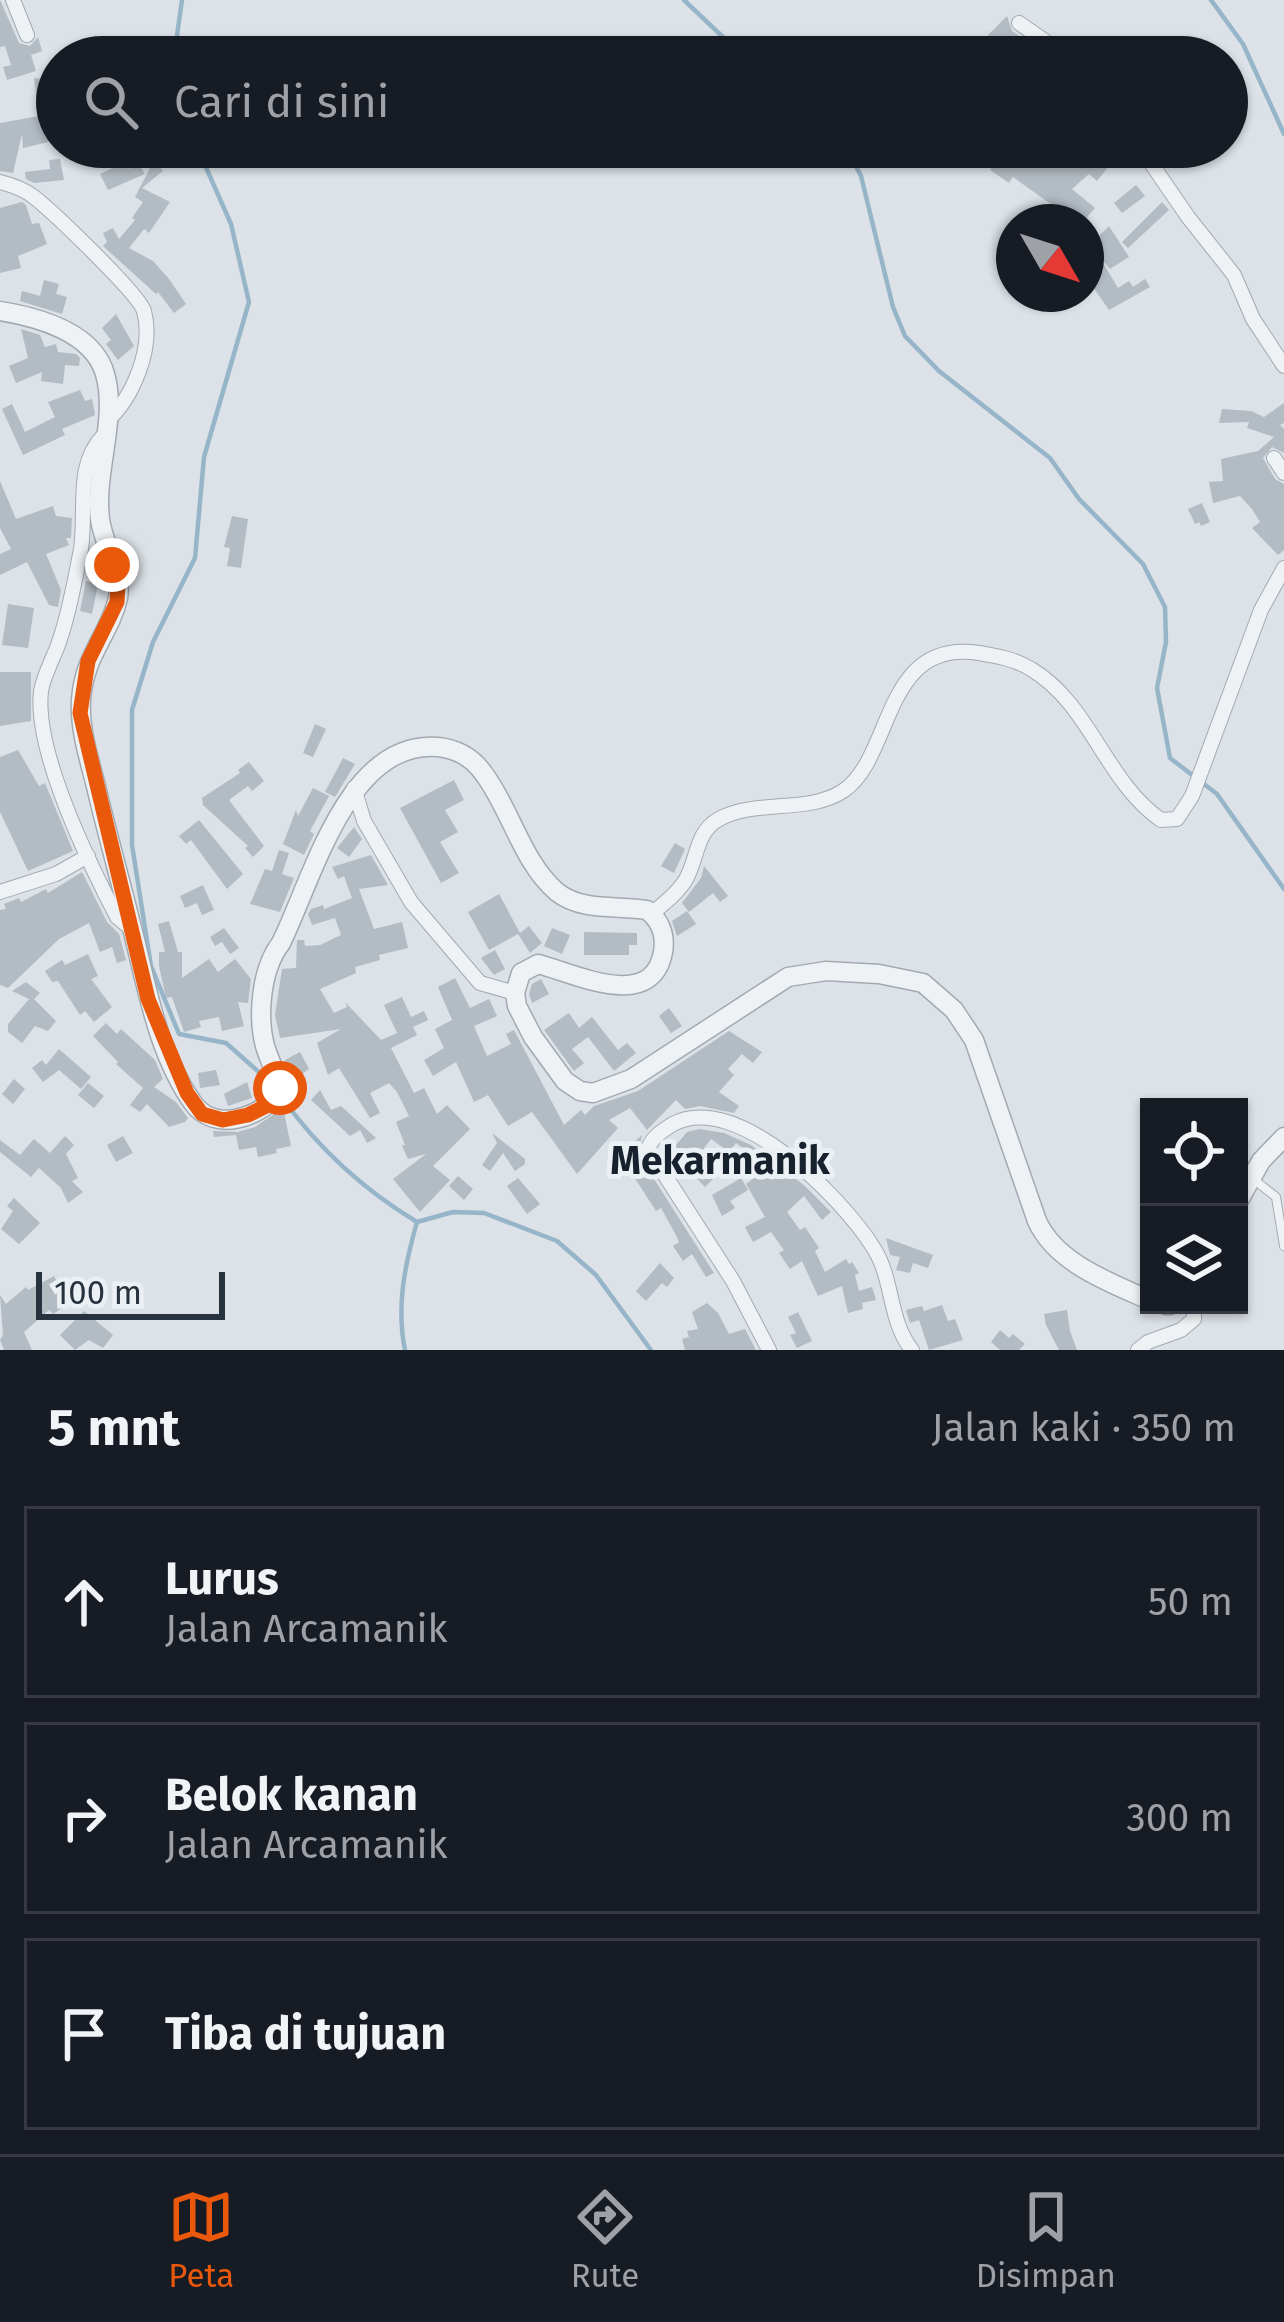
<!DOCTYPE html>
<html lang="id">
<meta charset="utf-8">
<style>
:root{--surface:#171b24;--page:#242831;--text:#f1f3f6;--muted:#9ea1a6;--line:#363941;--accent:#ea580c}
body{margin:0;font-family:"Fira Sans",sans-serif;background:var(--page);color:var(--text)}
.controls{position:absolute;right:36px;bottom:36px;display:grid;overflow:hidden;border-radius:0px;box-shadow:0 3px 9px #0004}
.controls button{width:108px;height:108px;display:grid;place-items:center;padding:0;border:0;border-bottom:3px solid var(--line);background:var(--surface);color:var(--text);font:60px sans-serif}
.compass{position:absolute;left:996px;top:204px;width:108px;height:108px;border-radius:50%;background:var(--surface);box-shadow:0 3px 9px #0004;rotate:129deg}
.scale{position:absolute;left:36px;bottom:30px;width:189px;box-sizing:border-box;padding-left:12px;border:6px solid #26323d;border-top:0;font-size:33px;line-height:42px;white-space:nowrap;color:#26323d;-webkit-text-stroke:9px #ebf0f4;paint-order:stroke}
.stop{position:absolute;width:36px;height:36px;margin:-27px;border:9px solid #ea580c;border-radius:50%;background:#fff}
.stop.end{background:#ea580c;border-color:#fff;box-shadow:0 3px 12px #0008}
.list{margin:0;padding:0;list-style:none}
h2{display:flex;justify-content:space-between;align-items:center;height:156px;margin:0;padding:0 48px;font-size:51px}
h2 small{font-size:39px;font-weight:400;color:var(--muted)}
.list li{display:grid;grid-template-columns:78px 1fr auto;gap:36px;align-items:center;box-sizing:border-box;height:192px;margin:0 24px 24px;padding:0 24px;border:3px solid var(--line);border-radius:0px}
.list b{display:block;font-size:45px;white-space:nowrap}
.list p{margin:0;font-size:39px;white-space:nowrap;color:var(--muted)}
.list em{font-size:39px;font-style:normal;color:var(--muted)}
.icon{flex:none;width:66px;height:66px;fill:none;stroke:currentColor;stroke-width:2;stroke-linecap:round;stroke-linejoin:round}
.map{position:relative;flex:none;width:1284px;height:1350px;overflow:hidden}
.search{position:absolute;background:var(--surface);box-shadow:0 3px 9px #0004;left:36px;right:36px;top:36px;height:132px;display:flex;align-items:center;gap:30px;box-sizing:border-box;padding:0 42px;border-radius:66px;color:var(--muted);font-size:45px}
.sheet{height:804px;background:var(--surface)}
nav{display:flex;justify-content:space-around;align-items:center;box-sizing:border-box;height:168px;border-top:3px solid var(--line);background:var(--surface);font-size:33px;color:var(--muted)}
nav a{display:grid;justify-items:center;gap:6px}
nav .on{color:var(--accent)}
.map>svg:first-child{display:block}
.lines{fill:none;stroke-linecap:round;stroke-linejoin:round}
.stream{stroke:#96b5c8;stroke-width:4.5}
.building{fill:#b3bcc3}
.service-casing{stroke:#a2aab1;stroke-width:10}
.minor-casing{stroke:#a2aab1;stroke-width:16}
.tertiary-casing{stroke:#a2aab1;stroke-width:21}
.service{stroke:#eff2f5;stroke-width:8}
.minor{stroke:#eff2f5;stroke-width:14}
.tertiary{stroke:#eff2f5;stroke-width:18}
.route{stroke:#ea580c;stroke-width:15}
.labels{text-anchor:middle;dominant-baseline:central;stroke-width:10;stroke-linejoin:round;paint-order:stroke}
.quarter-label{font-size:39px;font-weight:bold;fill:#18222e;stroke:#ebf0f4}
</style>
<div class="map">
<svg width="1284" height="1350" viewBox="0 0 1284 1350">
<rect width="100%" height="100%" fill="#dce2e7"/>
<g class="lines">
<path class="stream" d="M 684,0 L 744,57
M 1211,0 L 1243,44 L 1284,134
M 174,57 L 182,0
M 197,147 L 231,224 L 249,302 L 204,457 L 195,558 L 153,642 L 132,710 L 132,845 L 151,966 L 179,1034 L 226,1043 L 269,1081
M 846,147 L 861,176 L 893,307 L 905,336 L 939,371 L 1050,458 L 1079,499 L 1143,564 L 1165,607 L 1166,642 L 1157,688 L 1170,758 L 1217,794 L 1284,889
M 283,1099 C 319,1149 364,1190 417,1222 L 453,1212 L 484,1213 L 557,1241 L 596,1275 L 651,1350
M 405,1350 C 396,1306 405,1264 417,1222"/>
</g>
<path class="building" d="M 0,0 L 19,43 L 30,46 L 38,37 L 42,51 L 31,55 L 36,71 L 7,80 L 3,67 L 11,65 L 5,46 L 0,47 Z
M 1007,16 L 1012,31 L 1048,57 L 1020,57 L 1009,47 L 1005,51 L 988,35 Z
M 34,78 L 54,80 L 52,99 L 57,140 L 23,148 L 22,134 L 13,173 L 0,171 L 0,123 L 39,116 Z
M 1016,147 L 1049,147 L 1071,165 L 1081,148 L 1109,166 L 1097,181 L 1089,174 L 1072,189 L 1095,208 L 1083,222 L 1076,222 L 1013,177 L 1009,183 L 990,170 L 998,158 L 1003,162 Z
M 60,159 L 64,180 L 34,183 L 26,179 L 25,172 L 50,169 L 49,160 Z
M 154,160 L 163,171 L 142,188 L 170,202 L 149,233 L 144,229 L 129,248 L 153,261 L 169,279 L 186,304 L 174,313 L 158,292 L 156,294 L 103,246 L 107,242 L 103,233 L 113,228 L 119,239 L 135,220 L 132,218 L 143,202 L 135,197 Z
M 125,162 L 128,169 L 138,163 L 145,174 L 108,190 L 100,174 Z
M 1136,185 L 1145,196 L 1122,213 L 1114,203 Z
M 22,202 L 26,205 L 32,224 L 39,223 L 47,244 L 18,256 L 21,268 L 0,273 L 0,208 Z
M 1162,202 L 1169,210 L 1128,248 L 1122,242 Z
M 1109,226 L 1129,257 L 1110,269 L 1086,241 L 1086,230 L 1096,239 Z
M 1103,263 L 1118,288 L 1129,281 L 1133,287 L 1145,279 L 1150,287 L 1109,310 L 1086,277 Z
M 44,280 L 59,284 L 56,294 L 67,297 L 62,314 L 20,301 L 22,291 L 40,296 Z
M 116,314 L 134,346 L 118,360 L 106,344 L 111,340 L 102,328 Z
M 21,329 L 40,335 L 45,347 L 56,344 L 58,352 L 76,354 L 80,358 L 79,366 L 65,365 L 63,384 L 41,381 L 42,372 L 16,383 L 9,366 L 28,358 Z
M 80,390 L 85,401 L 92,399 L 95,415 L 62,429 L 65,435 L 23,455 L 2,409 L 12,404 L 25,432 L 55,417 L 48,402 Z
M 1284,403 L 1284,423 L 1280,425 L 1284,429 L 1284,453 L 1272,447 L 1263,458 L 1275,479 L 1284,484 L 1284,550 L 1278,555 L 1252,528 L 1260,522 L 1252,509 L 1240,496 L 1213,503 L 1209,482 L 1223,481 L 1221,459 L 1258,451 L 1274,437 L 1247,428 L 1249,422 L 1219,423 L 1222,409 L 1251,411 L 1264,417 Z
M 0,481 L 16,519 L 53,506 L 56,516 L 72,518 L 71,538 L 66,538 L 69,545 L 46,554 L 61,590 L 58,607 L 49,605 L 27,562 L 0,575 L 0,554 L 11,549 L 0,528 Z
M 1202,503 L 1210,522 L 1201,526 L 1199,522 L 1195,524 L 1188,509 Z
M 232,516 L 248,519 L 241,568 L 227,566 L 230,548 L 224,547 Z
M 86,581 L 98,584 L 92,614 L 80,611 Z
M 8,604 L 34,608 L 28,648 L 2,645 Z
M 0,672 L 31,672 L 31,721 L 0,726 Z
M 315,724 L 326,729 L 313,757 L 303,753 Z
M 18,750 L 39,786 L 45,783 L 73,851 L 28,871 L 0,812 L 0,757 Z
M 343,758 L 355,764 L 335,797 L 325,792 Z
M 249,762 L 264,781 L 252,791 L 248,786 L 229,800 L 264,846 L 253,857 L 245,848 L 248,846 L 203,805 L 202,798 L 240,773 L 238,770 Z
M 454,780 L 464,800 L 445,810 L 458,832 L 440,842 L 459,873 L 441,883 L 400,808 Z
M 313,788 L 329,796 L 310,831 L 314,834 L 304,855 L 283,844 L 296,810 L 298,816 Z
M 199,820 L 243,874 L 227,889 L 191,840 L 186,844 L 179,836 Z
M 354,827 L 362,839 L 349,857 L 337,848 Z
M 675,843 L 685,849 L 674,873 L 661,866 Z
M 279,850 L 289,853 L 282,874 L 294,878 L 280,912 L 250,904 L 265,869 L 272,871 Z
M 371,855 L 388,885 L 359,889 L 374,929 L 402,922 L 408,948 L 379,955 L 380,960 L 355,967 L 356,973 L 320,989 L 334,1013 L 347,1007 L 345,1002 L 381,1040 L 397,1033 L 384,1005 L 402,997 L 411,1017 L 424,1011 L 428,1020 L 413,1027 L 417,1035 L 391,1048 L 414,1093 L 424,1088 L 437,1114 L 447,1105 L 470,1129 L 433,1166 L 450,1180 L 420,1212 L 393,1179 L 426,1154 L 408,1159 L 402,1146 L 405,1145 L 396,1122 L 409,1116 L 397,1092 L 389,1083 L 370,1093 L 380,1113 L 370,1118 L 339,1068 L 328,1075 L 317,1043 L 341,1029 L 280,1038 L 275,1015 L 282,969 L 296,968 L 297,940 L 304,940 L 305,946 L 320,945 L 341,935 L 335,918 L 312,925 L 308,914 L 311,909 L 323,905 L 324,909 L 352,898 L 344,876 L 338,879 L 332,867 Z
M 704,866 L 728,896 L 720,902 L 713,893 L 689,912 L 682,903 L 701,878 Z
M 82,872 L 107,922 L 119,934 L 126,960 L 117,963 L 112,947 L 100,952 L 89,923 L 59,939 L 8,988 L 0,985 L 0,910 L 6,909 L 4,904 L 19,898 L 21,902 L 46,889 L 48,893 Z
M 203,885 L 214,910 L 202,915 L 197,903 L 185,908 L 180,896 Z
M 499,894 L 520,933 L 529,926 L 542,943 L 530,953 L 518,934 L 489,950 L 468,912 Z
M 687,911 L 696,924 L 677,936 L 672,921 Z
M 169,921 L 178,952 L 182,952 L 182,978 L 209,959 L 218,972 L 235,959 L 251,979 L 248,1003 L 238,1002 L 244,1026 L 222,1031 L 219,1017 L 199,1021 L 201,1027 L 184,1032 L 172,997 L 166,998 L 159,966 L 159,952 L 165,952 L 158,924 Z
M 224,928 L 239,948 L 230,954 L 222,942 L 225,940 L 215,946 L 210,937 Z
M 552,928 L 570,935 L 562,954 L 544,946 Z
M 584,932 L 637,933 L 637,945 L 629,945 L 629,955 L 584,955 Z
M 495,950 L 505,969 L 494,975 L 481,958 Z
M 88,954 L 98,976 L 91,979 L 112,1007 L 94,1022 L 85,1011 L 80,1015 L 58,981 L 52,982 L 45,971 L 62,960 L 65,965 Z
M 455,978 L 470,1008 L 489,999 L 497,1016 L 474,1026 L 487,1056 L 511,1044 L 506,1034 L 514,1030 L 564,1125 L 581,1110 L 585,1115 L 594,1106 L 638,1091 L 729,1031 L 762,1052 L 753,1063 L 742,1054 L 728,1069 L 734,1075 L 719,1092 L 739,1106 L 734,1113 L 700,1106 L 685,1109 L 676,1100 L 647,1130 L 630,1108 L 609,1120 L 618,1128 L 577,1174 L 532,1112 L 508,1126 L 488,1095 L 474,1102 L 456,1062 L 433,1076 L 424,1060 L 444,1048 L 435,1029 L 452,1020 L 438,987 Z
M 541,979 L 549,994 L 532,1003 L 529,994 L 532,984 Z
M 26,982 L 40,993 L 34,999 L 56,1021 L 48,1031 L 35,1026 L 22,1043 L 8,1032 L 8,1024 L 29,999 L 12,991 Z
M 669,1008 L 682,1026 L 671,1033 L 659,1016 Z
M 569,1013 L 579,1028 L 592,1017 L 618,1050 L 627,1043 L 636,1053 L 614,1071 L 588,1037 L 572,1049 L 584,1063 L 574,1071 L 544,1030 Z
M 106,1023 L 117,1034 L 121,1029 L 155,1060 L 163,1079 L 154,1087 L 176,1102 L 188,1118 L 185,1122 L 169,1127 L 147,1104 L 140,1112 L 130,1105 L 143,1088 L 116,1064 L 118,1062 L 93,1036 Z
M 59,1049 L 91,1077 L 81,1089 L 59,1070 L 43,1082 L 32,1068 L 42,1060 L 46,1065 Z
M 300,1052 L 309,1069 L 295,1079 L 285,1060 Z
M 216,1070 L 220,1085 L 200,1088 L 198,1073 Z
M 14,1079 L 25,1089 L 13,1104 L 2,1094 Z
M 247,1082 L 252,1098 L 228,1106 L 224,1094 Z
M 88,1083 L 104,1096 L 94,1108 L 78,1095 Z
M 320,1090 L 331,1110 L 341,1106 L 376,1138 L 367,1143 L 360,1130 L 350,1136 L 311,1100 Z
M 283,1108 L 291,1146 L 276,1149 L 277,1153 L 258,1157 L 256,1147 L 239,1150 L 236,1135 L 214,1137 L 213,1131 L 238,1132 L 255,1127 Z
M 699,1129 L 724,1133 L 751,1145 L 805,1186 L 831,1212 L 822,1220 L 804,1196 L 787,1212 L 800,1230 L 805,1227 L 819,1248 L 815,1251 L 825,1272 L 846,1259 L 849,1264 L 852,1262 L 859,1273 L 855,1275 L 859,1291 L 872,1287 L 876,1300 L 862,1303 L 863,1309 L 848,1313 L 842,1286 L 818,1296 L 802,1261 L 790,1269 L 779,1253 L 784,1250 L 771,1232 L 753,1242 L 745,1227 L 765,1217 L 746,1184 L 769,1166 L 736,1143 L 729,1152 L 711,1139 L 699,1155 L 718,1174 L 705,1187 L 671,1151 L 687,1132 Z
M 492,1133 L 525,1159 L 525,1164 L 515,1171 L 503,1153 L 490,1171 L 482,1165 L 497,1143 Z
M 642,1135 L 638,1154 L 714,1273 L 706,1277 L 692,1254 L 683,1261 L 673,1246 L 679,1242 L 677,1237 L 661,1208 L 656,1211 L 625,1163 L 630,1159 L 624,1151 Z
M 65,1136 L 74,1145 L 66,1154 L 78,1178 L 72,1181 L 83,1192 L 68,1203 L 61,1188 L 39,1168 L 31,1177 L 0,1152 L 0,1140 L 20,1155 L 34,1139 L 50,1153 Z
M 123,1136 L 133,1153 L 116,1162 L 107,1145 Z
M 458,1176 L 473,1189 L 464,1200 L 449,1186 Z
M 518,1178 L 540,1204 L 527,1214 L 507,1186 Z
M 741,1178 L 748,1190 L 730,1201 L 735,1208 L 722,1216 L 712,1195 Z
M 14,1198 L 40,1223 L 19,1244 L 1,1229 L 13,1211 L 7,1206 Z
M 886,1238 L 933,1255 L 928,1268 L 913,1263 L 910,1273 L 896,1270 L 900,1257 L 890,1255 Z
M 660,1263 L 674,1278 L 667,1287 L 662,1283 L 646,1301 L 636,1291 Z
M 54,1276 L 63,1294 L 72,1288 L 79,1297 L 53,1314 L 49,1310 L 24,1332 L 32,1350 L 4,1350 L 0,1340 L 3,1335 L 0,1295 L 6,1304 L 26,1287 L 28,1290 Z
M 707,1303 L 718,1313 L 729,1334 L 745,1329 L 756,1350 L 685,1350 L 682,1339 L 689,1337 L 687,1331 L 698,1329 L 692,1312 Z
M 942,1305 L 948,1321 L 955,1319 L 963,1340 L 929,1350 L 919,1320 L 910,1323 L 906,1310 L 922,1306 L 924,1311 Z
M 1067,1310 L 1070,1331 L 1077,1350 L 1059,1350 L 1046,1325 L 1044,1314 Z
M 84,1311 L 113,1335 L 103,1348 L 89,1340 L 75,1350 L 60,1335 Z
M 798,1312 L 812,1341 L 797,1348 L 790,1335 L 796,1333 L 788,1317 Z
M 1000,1330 L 1009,1338 L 1013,1334 L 1025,1344 L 1019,1350 L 1000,1350 L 991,1342 Z"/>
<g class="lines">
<defs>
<path id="service" d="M 1252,1178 L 1276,1197 L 1284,1246"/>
<path id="minor" d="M 13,0 L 27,35
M 1019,23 L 1068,57
M 1140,147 L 1188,217 L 1234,275 L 1253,319 L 1284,366
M 0,182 C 12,185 24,189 34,197 C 53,212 139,294 144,311 C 154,348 133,398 106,422
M 104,435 C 74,465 87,510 81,549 C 75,579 70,610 60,639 C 55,656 44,673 41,691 C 34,752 89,863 117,917 L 133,930
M 1274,458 L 1284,473
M 354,788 L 364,821 L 411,902 L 480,983 L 515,993
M 0,892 L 56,874 L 88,856
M 653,913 C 664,903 677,894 685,881 C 698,860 695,832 719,819 C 755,799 808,814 843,791 C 894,757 882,638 979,653 C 997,656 1015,659 1031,669 C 1090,704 1105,781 1161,820 L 1177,819 L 1192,796 L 1261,610 L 1284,568
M 769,1350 L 733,1281 L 648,1149 C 652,1137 662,1131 673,1124 C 737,1090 842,1198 873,1247 C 894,1279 888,1320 912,1350
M 1138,1350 L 1148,1342 L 1181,1330 L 1194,1319 L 1194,1305"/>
<path id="tertiary" d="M 0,311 C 37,317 93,332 105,374 C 118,419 94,472 100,519 C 103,545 123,572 118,598 C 110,634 84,655 81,700 C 79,733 92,767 99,799 C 110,844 122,887 133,932 C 147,988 158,1054 193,1103 C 214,1133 260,1118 279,1093 C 279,1076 270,1063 265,1046 C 257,1015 261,969 281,943 C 313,878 348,739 438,747 C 457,749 473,758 484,774 C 511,810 522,862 557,892 C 582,912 618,905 647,910 C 660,920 666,935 663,952 C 652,1013 574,973 538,964 L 521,973 L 515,993 L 517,1006 L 533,1037 L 565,1081 L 580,1091 L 593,1093 L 631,1079 L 788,977 L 826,971 L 879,974 L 923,983 L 954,1010 L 974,1040 L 1037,1221 C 1056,1263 1109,1282 1149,1300
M 1239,1200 L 1261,1161 L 1284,1137
M 1166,1305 L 1170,1305"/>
</defs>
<use href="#service" class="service-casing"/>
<use href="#minor" class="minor-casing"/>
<use href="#tertiary" class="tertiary-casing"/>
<use href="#service" class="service"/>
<use href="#minor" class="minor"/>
<use href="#tertiary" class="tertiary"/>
</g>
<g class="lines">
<path class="route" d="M 112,565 L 118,583 L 117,602 L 88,661 L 80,713 L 148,999 L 187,1093 L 202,1114 L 223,1120 L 248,1115 L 270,1104 L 280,1088"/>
</g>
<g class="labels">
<g class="quarter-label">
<text x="720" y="1161">Mekarmanik</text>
</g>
</g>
</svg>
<div class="controls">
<button><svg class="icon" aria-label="locate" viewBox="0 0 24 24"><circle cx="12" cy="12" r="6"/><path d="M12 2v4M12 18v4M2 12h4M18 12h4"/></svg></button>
<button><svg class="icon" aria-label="layers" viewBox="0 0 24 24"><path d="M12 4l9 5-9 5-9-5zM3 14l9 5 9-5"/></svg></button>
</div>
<svg class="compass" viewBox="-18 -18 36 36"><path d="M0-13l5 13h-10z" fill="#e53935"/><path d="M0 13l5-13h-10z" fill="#9ea1a6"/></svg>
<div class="scale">100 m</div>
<div class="stop" style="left:280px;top:1088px"></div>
<div class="stop end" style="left:112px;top:565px"></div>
<div class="search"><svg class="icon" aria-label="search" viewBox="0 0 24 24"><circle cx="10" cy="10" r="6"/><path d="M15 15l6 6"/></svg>Cari di sini</div>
</div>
<section class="sheet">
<h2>5 mnt<small>Jalan kaki · 350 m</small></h2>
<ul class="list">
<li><svg class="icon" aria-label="ahead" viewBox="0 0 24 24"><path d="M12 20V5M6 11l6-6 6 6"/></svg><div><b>Lurus</b><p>Jalan Arcamanik</p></div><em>50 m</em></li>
<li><svg class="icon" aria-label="right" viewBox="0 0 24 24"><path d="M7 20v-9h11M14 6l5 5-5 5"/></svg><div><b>Belok kanan</b><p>Jalan Arcamanik</p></div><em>300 m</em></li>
<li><svg class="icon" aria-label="arrive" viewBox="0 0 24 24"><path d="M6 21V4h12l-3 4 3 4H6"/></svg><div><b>Tiba di tujuan</b></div></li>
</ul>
</section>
<nav>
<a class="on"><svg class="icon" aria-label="map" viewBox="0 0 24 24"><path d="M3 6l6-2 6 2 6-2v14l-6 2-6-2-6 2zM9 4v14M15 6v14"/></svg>Peta</a>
<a><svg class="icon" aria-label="directions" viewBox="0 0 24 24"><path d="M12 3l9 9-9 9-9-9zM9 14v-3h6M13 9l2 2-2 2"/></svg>Rute</a>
<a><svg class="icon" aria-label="saved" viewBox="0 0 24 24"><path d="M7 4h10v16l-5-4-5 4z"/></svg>Disimpan</a>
</nav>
